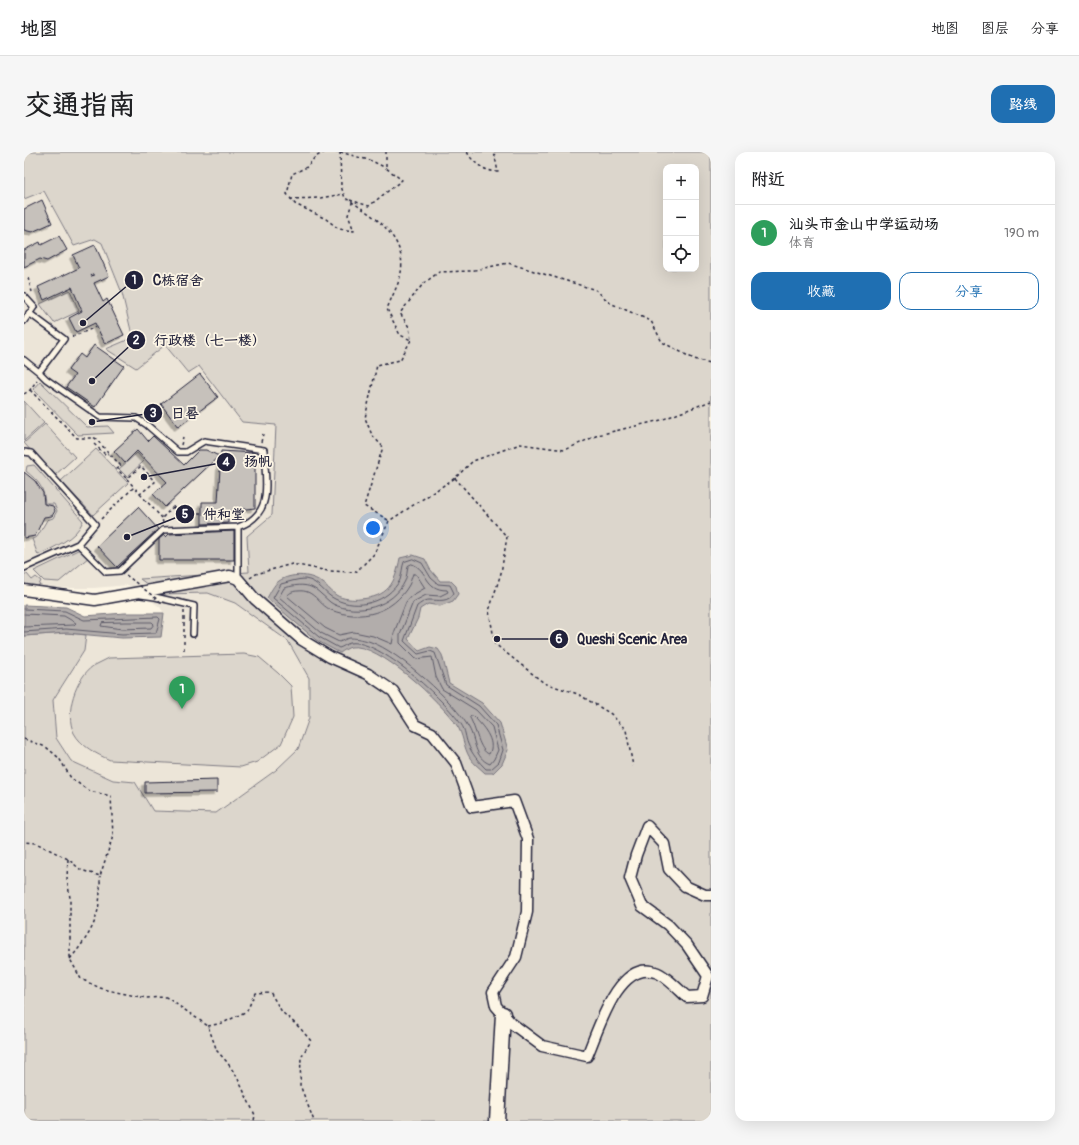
<!DOCTYPE html>
<html lang="zh">
<meta charset="utf-8">
<style>
:root{--surface:#fff;--page:#f6f6f6;--text:#202124;--muted:#757577;--line:#e0e0e0;--accent:#1f6fb2}
body{margin:0;font-family:Pangolin,"LXGW WenKai TC",sans-serif;background:var(--page);color:var(--text)}
.controls{position:absolute;right:12px;top:12px;display:grid;overflow:hidden;border-radius:8px;box-shadow:0 4px 16px #0002}
.controls button{width:36px;height:36px;display:grid;place-items:center;padding:0;border:0;border-bottom:1px solid var(--line);background:var(--surface);color:var(--text);font:20px sans-serif}
.you{position:absolute;left:349px;top:376px;width:14px;height:14px;margin:-10px;border:3px solid #fff;border-radius:50%;background:#1a73e8;box-shadow:0 0 0 6px #1a73e833}
.badge{display:grid;place-items:center;width:26px;height:26px;border-radius:50%;background:var(--accent);color:#fff;font-size:13px;font-weight:700}
.pin{position:absolute;translate:-50% -33px;filter:drop-shadow(0 1px 2px #0008)}
.pin::after{content:'';position:absolute;top:21px;width:14px;height:12px;background:inherit;clip-path:polygon(0 0,100% 0,50% 100%)}
.list{margin:0;padding:0;list-style:none}
h2{display:flex;justify-content:space-between;align-items:center;height:52px;margin:0;padding:0 16px;font-size:17px}
h2 small{font-size:13px;font-weight:400;color:var(--muted)}
.list li{display:grid;grid-template-columns:26px 1fr auto;gap:12px;align-items:center;box-sizing:border-box;height:56px;padding:0 16px;border-top:1px solid var(--line)}
.list b{display:block;font-size:15px;white-space:nowrap}
.list p{margin:0;font-size:13px;white-space:nowrap;color:var(--muted)}
.list em{font-size:13px;font-style:normal;color:var(--muted)}
.actions{display:flex;gap:8px;padding:12px 16px}
.actions a{flex:1;padding:9px 0;border:1px solid var(--accent);border-radius:12px;text-align:center;font-size:14px;color:var(--accent)}
.actions .main{background:var(--accent);color:#fff}
.icon{flex:none;width:22px;height:22px;fill:none;stroke:currentColor;stroke-width:2;stroke-linecap:round;stroke-linejoin:round}
.map{position:relative;flex:none;width:687px;height:969px;overflow:hidden;border-radius:12px}
header{display:flex;align-items:center;gap:24px;box-sizing:border-box;height:56px;padding:0 20px;background:var(--surface);border-bottom:1px solid var(--line)}
header strong{font-size:19px}
nav{display:flex;gap:22px;margin-inline-start:auto;font-size:14px}
.intro{display:flex;align-items:center;justify-content:space-between;box-sizing:border-box;height:96px;padding:0 24px}
h1{margin:0;font-size:28px}
.button{padding:10px 18px;border-radius:12px;background:var(--accent);color:#fff;font-size:14px;font-weight:700}
main{display:flex;gap:24px;padding:0 24px}
aside{flex:1;background:var(--surface);border-radius:12px;box-shadow:0 4px 16px #0002}
.map>svg:first-child{display:block}
.built{fill:#ece5d8}
.green{fill:#dcd6cc;stroke:#7f7c84;fill-rule:evenodd}
.water{fill:#b2adab;stroke:#78757e}
.lines{fill:none;stroke-linecap:round;stroke-linejoin:round}
.shore{stroke:#5c5a68;stroke-width:1}
.building{fill:#c6c1bb;stroke:#22223b;filter:url(#shadow)}
.lane-casing{stroke:#22223b;stroke-width:8}
.street-casing{stroke:#22223b;stroke-width:13}
.secondary-casing{stroke:#22223b;stroke-width:17}
.path{stroke:#22223b;stroke-width:1.5;stroke-dasharray:3 3;stroke-linecap:butt}
.lane{stroke:#fcf5e5;stroke-width:5}
.street{stroke:#fcf5e5;stroke-width:10}
.secondary{stroke:#fcf5e5;stroke-width:14}
.path-bridge{stroke:#22223b;stroke-width:1.5;stroke-dasharray:3 3;stroke-linecap:butt}
.leader{fill:none;stroke:#22223b;stroke-width:1.5}
.callout-dot{fill:#22223b;stroke:#fcf5e5;stroke-width:1.5}
.mark-label{font-size:12px;text-anchor:middle;font-weight:bold;fill:#fff}
.callout-label{font-size:14px;text-anchor:middle;font-weight:bold;fill:#22223b;stroke:#fcf5e5;stroke-width:3.5;stroke-linejoin:round;paint-order:stroke}
</style>
<header>
<strong>地图</strong>
<nav><a>地图</a><a>图层</a><a>分享</a></nav>
</header>
<div class="intro"><h1>交通指南</h1><a class="button">路线</a></div>
<main>
<div class="map">
<svg width="687" height="969" viewBox="0 0 687 969">
<defs>
<filter id="shadow"><feDropShadow dx="-3.5" dy="3.5" stdDeviation="0" flood-color="#0004"/></filter>
</defs>
<rect width="100%" height="100%" fill="#fcf5e5"/>
<filter id="ink" filterUnits="userSpaceOnUse"><feTurbulence type="fractalNoise" baseFrequency=".025" numOctaves="2"/><feDisplacementMap in="SourceGraphic" scale="8" xChannelSelector="R" yChannelSelector="G"/><feConvolveMatrix kernelMatrix="1 2 1 2 8 2 1 2 1" color-interpolation-filters="sRGB"/></filter>
<g filter="url(#ink)">
<path class="built" d="M 20,39 L 50,94 L 76,86 L 98,141 L 108,186 L 83,197 L 141,193 L 164,221 L 175,214 L 218,270 L 252,273 L 248,363 L 223,384 L 225,420 L 117,427 L 136,442 L 184,441 L 211,451 L 264,489 L 285,526 L 285,566 L 274,597 L 252,618 L 192,661 L 129,659 L 111,630 L 89,628 L 47,609 L 32,586 L 29,548 L 60,499 L 62,483 L 98,486 L 140,461 L 136,455 L 104,433 L 70,436 L 0,436 L 0,47 Z"/>
<path class="green" d="M 0,0 L 687,0 L 687,969 L 0,969 L 0,484 L 43,481 L 62,483 L 60,499 L 29,548 L 32,586 L 47,609 L 89,628 L 111,630 L 129,659 L 192,661 L 252,618 L 274,597 L 285,566 L 285,526 L 264,489 L 211,451 L 184,441 L 136,442 L 116,427 L 225,420 L 223,384 L 248,363 L 252,273 L 218,270 L 175,214 L 164,221 L 141,193 L 112,216 L 82,197 L 101,189 L 108,183 L 98,141 L 78,91 L 71,87 L 50,94 L 20,39 L 0,47 ZM 642,15 L 672,15 L 672,117 L 642,117 Z
M 46,138 L 55,159 L 30,171 L 16,152 Z
M 16,229 L 63,275 L 84,274 L 90,281 L 54,283 L 9,237 Z
M 0,249 L 20,271 L 0,289 Z
M 21,272 L 51,305 L 30,324 L 0,291 Z
M 72,297 L 104,331 L 69,363 L 37,329 Z
M 113,301 L 120,309 L 103,325 L 95,317 Z
M 10,313 L 59,369 C 52,387 30,395 14,403 L 8,387 L 13,385 L 23,368 L 29,366 L 33,359 L 30,352 L 21,352 C 20,335 15,330 2,319 L 3,314 Z
M 56,397 L 65,405 L 35,430 L 20,429 L 10,419 Z
M 0,422 L 3,422 L 8,428 L 12,425 L 17,429 L 13,437 L 0,436 Z
M 220,502 L 235,505 L 254,521 L 267,534 L 269,565 L 257,592 L 233,610 L 217,615 L 86,608 C 72,602 57,594 50,581 C 40,561 52,526 69,514 C 74,511 80,509 85,506 Z"/>
<path class="water" d="M 389,403 L 401,407 L 406,417 L 416,429 L 427,429 L 432,434 L 434,442 L 429,449 L 416,454 L 404,452 L 396,457 L 394,466 L 384,487 L 395,499 L 406,495 L 414,497 L 418,503 L 425,531 L 458,551 L 476,571 L 484,598 L 478,612 L 469,621 L 461,621 C 456,616 450,612 446,606 C 439,595 440,583 432,572 C 417,551 354,490 327,495 C 323,496 319,499 316,501 L 292,488 L 243,446 C 246,441 250,432 255,429 C 267,421 285,422 296,429 C 302,432 306,439 312,443 C 318,447 330,448 336,447 C 364,445 371,432 376,406 Z
M 0,453 L 42,455 L 61,464 L 101,461 L 140,461 L 137,485 L 98,486 L 43,481 L 0,484 Z"/>
<g class="lines">
<path class="shore" d="M 389,407 L 398,411 L 407,426 L 414,432 L 426,433 L 430,441 C 424,451 415,448 405,448 C 401,448 396,452 393,454 L 380,489 L 394,502 L 406,499 L 411,501 L 422,533 L 455,554 L 472,573 L 479,598 L 475,610 L 467,617 L 462,617 C 454,609 448,602 444,592 C 441,585 442,579 437,572 C 421,549 355,486 326,491 C 322,492 319,495 315,496 L 295,485 L 249,446 L 257,432 C 265,430 273,427 281,427 C 295,429 300,442 311,447 C 334,459 364,450 376,428 C 378,422 378,415 380,410 Z
M 388,412 C 404,417 400,438 423,438 L 424,440 L 416,444 L 402,443 L 389,450 L 376,483 L 376,491 L 392,507 L 408,505 L 412,525 L 418,537 L 452,558 L 468,575 L 474,598 L 470,607 L 466,612 C 450,606 452,588 445,576 C 432,551 374,499 347,490 C 342,488 332,486 326,486 C 322,486 319,489 315,490 L 297,481 L 255,445 L 260,436 C 275,432 286,431 297,442 C 301,445 305,450 309,452 C 333,464 369,455 381,429 C 383,424 383,419 384,414 Z
M 389,422 L 392,422 L 401,436 L 387,444 L 382,450 L 370,481 L 368,492 L 349,484 L 330,480 L 315,483 L 301,476 L 263,444 C 266,440 270,439 274,439 C 290,437 294,452 307,458 C 337,470 369,461 385,433 C 387,430 387,425 389,422 Z
M 0,457 L 41,459 L 60,468 L 134,465 L 136,467 L 132,481 L 98,482 L 42,477 L 0,480
M 0,462 L 40,464 L 52,471 L 50,473 L 0,475
M 101,470 L 128,470 L 130,472 L 127,476 L 98,477 L 77,474 L 78,471 Z
M 447,564 L 449,564 C 458,573 473,589 465,602 C 455,599 452,576 446,566 Z"/>
</g>
<path class="building" d="M 18,48 L 28,71 L 8,80 L 0,78 L 0,57 Z
M 35,84 L 43,98 L 23,109 L 16,107 L 0,115 L 0,98 L 16,90 L 17,93 Z
M 71,93 L 85,124 L 70,131 L 79,150 L 83,147 L 100,183 L 81,192 L 71,171 L 52,180 L 45,166 L 58,159 L 48,135 L 20,148 L 14,135 L 55,116 L 49,103 Z
M 70,193 L 100,214 L 71,255 L 42,235 L 51,223 L 44,218 L 56,202 L 61,206 Z
M 176,222 L 194,245 L 154,275 L 137,252 Z
M 114,277 L 124,289 L 129,284 L 160,313 L 175,298 L 182,298 L 195,304 L 141,355 L 129,342 L 143,330 L 113,299 L 101,311 L 90,299 Z
M 197,299 L 231,301 L 231,356 L 204,359 L 204,371 L 178,372 L 178,350 L 194,350 Z
M 0,320 L 11,329 L 19,341 L 20,352 L 29,354 L 31,359 L 28,364 L 20,365 L 11,384 L 0,386 Z
M 114,355 L 134,377 L 93,415 L 73,394 Z
M 210,379 L 210,408 L 135,408 L 135,387 L 140,383 L 142,385 L 145,382 Z
M 193,628 L 193,640 L 121,641 L 121,630 Z"/>
<g class="lines">
<defs>
<path id="lane" d="M 0,144 L 10,155 L 0,169
M 0,208 L 15,220 L 40,187 L 5,161
M 15,220 L 22,227 L 76,265 L 112,266 L 123,273 L 154,300 L 162,300 L 180,289 L 240,298 C 241,330 251,362 214,375
M 0,300 L 7,301 L 71,372 L 54,392 L 0,416
M 54,392 L 82,420 L 96,419 L 139,378 L 214,375 L 214,427
M 117,443 L 131,445 L 170,454 L 169,482"/>
<path id="street" d="M 0,438 L 71,448 L 206,424 L 214,427 L 231,447 L 278,488 L 306,505 L 344,522 L 369,539 L 391,573 L 408,581 L 432,611 L 448,655 L 490,649 L 504,687 L 503,760 L 492,805 L 469,840 L 472,854 L 487,871 L 518,894 L 563,904 C 574,879 594,808 631,820 C 640,822 655,838 663,845 L 678,844 L 684,824 L 663,793 L 644,773 L 618,754 L 606,726 L 612,703 L 623,674 L 640,692 L 645,717 L 661,734 L 681,743 L 687,743"/>
<path id="secondary" d="M 473,969 L 479,862"/>
</defs>
<use href="#lane" class="lane-casing"/>
<use href="#street" class="street-casing"/>
<use href="#secondary" class="secondary-casing"/>
<path class="path" d="M 301,0 L 291,5 L 283,15 L 268,22 L 263,42 L 271,52 L 302,67 L 315,77 L 330,79 L 324,63 L 328,51
M 316,0 L 317,34 L 321,46 C 350,63 386,87 376,125 C 373,136 367,146 363,157 L 376,183 L 387,188 L 385,175 L 376,161 L 399,132 L 415,120 L 446,119 L 484,111 L 572,138 L 586,151 L 627,169 L 638,190 L 670,207 L 687,211
M 316,0 L 348,9 L 362,16
M 443,0 C 450,12 460,19 474,20 L 470,0
M 266,47 L 296,46 L 320,42
M 326,48 L 345,54 L 378,28 L 362,16 L 362,0
M 67,124 L 71,122
M 4,126 L 8,140
M 48,185 L 72,175
M 6,238 L 53,286 L 71,286 L 97,314 L 93,317 L 103,327
M 0,242 L 6,238 L 13,228
M 237,290 L 239,282
M 70,292 L 82,303 L 85,301
M 157,293 L 159,285
M 431,326 L 483,385 L 477,421 L 465,459 L 471,492 L 520,531 L 554,542 L 587,562 L 602,578 L 609,614
M 116,342 L 138,366
M 150,354 L 150,360 L 164,361
M 77,367 L 110,335 L 103,327 L 117,314 L 131,330 L 116,342 L 110,335
M 364,368 L 340,354 L 359,295 L 348,283 L 341,266 L 353,213 L 376,208 L 387,188
M 164,369 L 164,361 L 178,361
M 139,371 L 138,366 L 150,354
M 102,423 L 111,430
M 226,426 L 232,422 L 268,412 L 304,419 L 332,420 L 350,402 L 365,369 L 431,326 L 449,309 L 496,292 L 541,298 L 574,283 L 637,268 L 687,249
M 160,498 L 160,459
M 0,587 L 22,595 L 35,606 L 47,626 L 65,639 L 87,644 L 89,684 L 76,724 L 57,718 L 44,707 L 12,691 L 0,690
M 44,707 L 43,726 L 46,746 L 46,807 L 57,827 L 76,836 L 92,840 L 122,846 L 142,845 L 184,874 L 193,899 L 203,910 L 213,925 L 231,963 L 230,969
M 46,807 C 71,777 77,763 76,724
M 184,874 L 199,871 L 223,859 L 231,841 L 246,840 L 258,860 L 276,876 L 287,889 L 277,905 L 276,933 L 290,969"/>
<use href="#lane" class="lane"/>
<use href="#street" class="street"/>
<use href="#secondary" class="secondary"/>
<path class="path-bridge" d="M 111,430 L 138,451"/>
</g>
</g>
<path class="leader" d="M59 171L110 128M68 229L112 188M68 270L129 261M120 325L202 310M103 385L161 362M473 487L535 487"/>
<g class="callout-dot">
<circle cx="59" cy="171" r="4"/>
<circle cx="68" cy="229" r="4"/>
<circle cx="68" cy="270" r="4"/>
<circle cx="120" cy="325" r="4"/>
<circle cx="103" cy="385" r="4"/>
<circle cx="473" cy="487" r="4"/>
<circle cx="110" cy="128" r="10"/>
<circle cx="112" cy="188" r="10"/>
<circle cx="129" cy="261" r="10"/>
<circle cx="202" cy="310" r="10"/>
<circle cx="161" cy="362" r="10"/>
<circle cx="535" cy="487" r="10"/>
</g>
<g class="mark-label">
<text x="110" y="132">1</text>
<text x="112" y="192">2</text>
<text x="129" y="265">3</text>
<text x="202" y="314">4</text>
<text x="161" y="366">5</text>
<text x="535" y="491">6</text>
</g>
<g class="callout-label">
<text x="154" y="133">C栋宿舍</text>
<text x="186" y="193">行政楼（七一楼）</text>
<text x="161" y="266">日晷</text>
<text x="234" y="314">扬帆</text>
<text x="200" y="367">仲和堂</text>
<text x="608" y="492">Queshi Scenic Area</text>
</g>
</svg>
<div class="controls">
<button>+</button>
<button>−</button>
<button><svg class="icon" aria-label="locate" viewBox="0 0 24 24"><circle cx="12" cy="12" r="6"/><path d="M12 2v4M12 18v4M2 12h4M18 12h4"/></svg></button>
</div>
<div class="you"></div>
<div class="pin badge" style="left:158px;top:557px;background:#2e9e5b">1</div>
</div>
<aside>
<h2>附近<small></small></h2>
<ul class="list">
<li><span class="badge" style="background:#2e9e5b">1</span><div><b>汕头市金山中学运动场</b><p>体育</p></div><em>190 m</em></li>
</ul>
<div class="actions"><a class="main">收藏</a><a>分享</a></div>
</aside>
</main>
